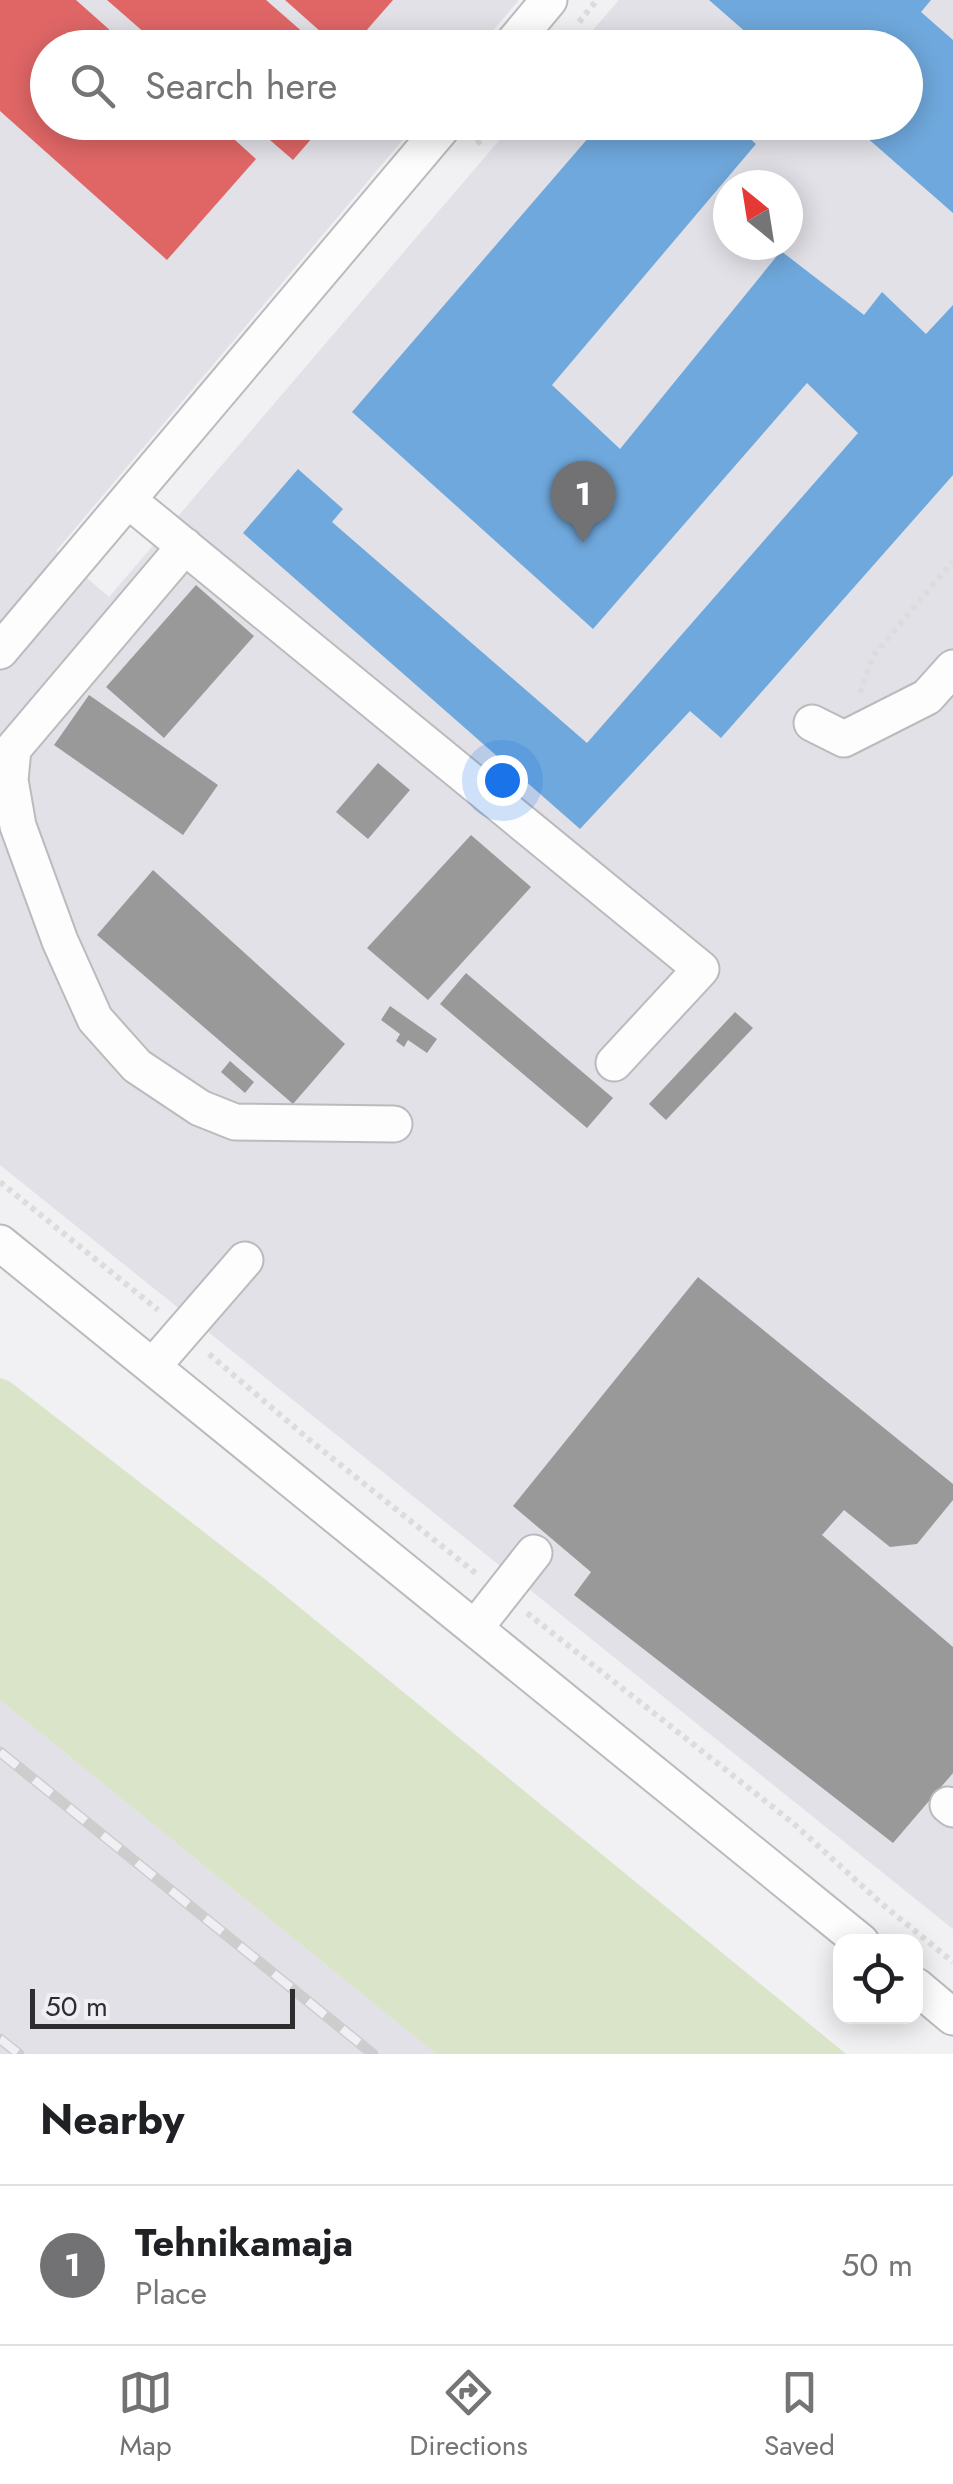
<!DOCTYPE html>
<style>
:root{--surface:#fff;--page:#f2f2f2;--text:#202124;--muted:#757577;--line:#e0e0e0;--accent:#727173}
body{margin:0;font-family:Jost,sans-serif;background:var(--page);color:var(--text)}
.controls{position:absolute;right:30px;bottom:30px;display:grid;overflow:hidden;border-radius:20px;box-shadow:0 5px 25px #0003}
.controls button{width:90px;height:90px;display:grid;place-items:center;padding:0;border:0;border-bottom:2px solid var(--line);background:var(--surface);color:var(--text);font:50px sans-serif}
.compass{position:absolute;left:713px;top:170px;width:90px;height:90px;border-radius:50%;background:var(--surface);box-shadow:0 5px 25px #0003;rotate:330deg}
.scale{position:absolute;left:30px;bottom:25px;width:265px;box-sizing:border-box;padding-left:10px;border:5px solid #2e2d2f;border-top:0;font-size:28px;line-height:35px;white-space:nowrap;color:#2e2d2f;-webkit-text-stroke:8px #f0eff3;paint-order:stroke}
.you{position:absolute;left:502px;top:780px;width:35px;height:35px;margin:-25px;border:8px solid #fff;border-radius:50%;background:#1a73e8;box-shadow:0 0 0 15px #1a73e833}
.badge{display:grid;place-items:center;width:65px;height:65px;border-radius:50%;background:var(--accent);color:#fff;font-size:32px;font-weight:700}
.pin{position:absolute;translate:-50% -82px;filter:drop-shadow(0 2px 5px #0008)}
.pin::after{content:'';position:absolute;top:52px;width:35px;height:30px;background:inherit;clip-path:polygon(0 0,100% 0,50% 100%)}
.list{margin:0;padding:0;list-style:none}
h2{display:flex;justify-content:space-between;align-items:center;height:130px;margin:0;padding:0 40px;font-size:42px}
h2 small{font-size:32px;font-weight:400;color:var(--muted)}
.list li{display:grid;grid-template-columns:65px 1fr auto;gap:30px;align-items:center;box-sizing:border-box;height:160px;padding:0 40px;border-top:2px solid var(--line)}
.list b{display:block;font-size:38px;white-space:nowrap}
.list p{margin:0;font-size:32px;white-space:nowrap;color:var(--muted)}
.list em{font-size:32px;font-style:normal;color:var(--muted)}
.icon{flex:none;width:55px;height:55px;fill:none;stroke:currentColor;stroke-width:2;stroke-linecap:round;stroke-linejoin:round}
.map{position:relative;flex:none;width:953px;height:2054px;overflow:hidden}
.search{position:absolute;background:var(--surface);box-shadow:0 5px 25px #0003;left:30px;right:30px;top:30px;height:110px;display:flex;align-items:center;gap:25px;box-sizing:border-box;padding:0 35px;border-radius:55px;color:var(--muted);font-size:38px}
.sheet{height:290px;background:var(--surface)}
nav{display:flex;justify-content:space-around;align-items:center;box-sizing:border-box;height:140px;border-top:2px solid var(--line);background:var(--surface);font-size:28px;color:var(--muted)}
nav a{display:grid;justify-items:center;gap:5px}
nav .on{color:var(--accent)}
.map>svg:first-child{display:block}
.built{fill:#e2e1e7;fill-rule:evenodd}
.green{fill:#d9e4c9}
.shops{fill:#e06666}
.schools{fill:#6fa8dc}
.industry{fill:#999}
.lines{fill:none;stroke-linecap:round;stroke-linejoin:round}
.minor-casing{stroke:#bbbabc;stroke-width:39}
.path{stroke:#dddcdd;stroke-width:6;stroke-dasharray:5 5;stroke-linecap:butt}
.minor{stroke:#fdfdfd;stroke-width:35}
.rail-casing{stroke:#cdcdce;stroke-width:11}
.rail{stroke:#f0eff3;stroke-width:8;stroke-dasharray:22;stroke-linecap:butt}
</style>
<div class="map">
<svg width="953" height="2054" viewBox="0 0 953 2054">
<rect width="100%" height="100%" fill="#f1f0f2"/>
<path class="built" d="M 0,0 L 519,0 L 479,47 L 48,48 L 48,122 L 417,123 L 56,551 L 109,597 L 514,123 L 906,122 L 906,48 L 578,47 L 619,0 L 953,0 L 953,1929 L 0,1165 ZM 728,185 L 788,185 L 788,245 L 728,245 Z
M 0,1700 L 436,2054 L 0,2054 Z"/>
<path class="green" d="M 0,1378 L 9,1381 L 271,1584 L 846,2054 L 436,2054 L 0,1700 Z"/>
<path class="shops" d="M 0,0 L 76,0 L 130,48 L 48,48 L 48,122 L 215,122 L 256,159 L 167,260 L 0,111 Z
M 107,0 L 266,0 L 321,48 L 162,48 Z
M 285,0 L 393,0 L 351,48 L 339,48 Z
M 249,122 L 326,122 L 293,160 Z"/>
<path class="schools" d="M 709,0 L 931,0 L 921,12 L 953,40 L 953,213 L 849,122 L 906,122 L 906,48 L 764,48 Z
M 602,122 L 732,122 L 756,144 L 552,385 L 620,449 L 781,251 L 864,315 L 882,292 L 926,334 L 953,305 L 953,475 L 721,738 L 690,711 L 580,829 L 243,533 L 298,469 L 343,509 L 332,522 L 587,743 L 858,433 L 807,383 L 593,629 L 352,412 Z"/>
<path class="industry" d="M 196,585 L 254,636 L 164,738 L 106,687 Z
M 89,695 L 218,785 L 183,835 L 54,745 Z
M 378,763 L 410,790 L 368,839 L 336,812 Z
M 471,835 L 531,887 L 428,1000 L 367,948 Z
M 153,870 L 345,1044 L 293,1104 L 97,935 Z
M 466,973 L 613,1098 L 587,1128 L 440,1004 Z
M 390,1006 L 437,1039 L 427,1053 L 408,1040 L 404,1047 L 396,1041 L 400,1034 L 381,1020 Z
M 735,1012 L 753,1028 L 666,1120 L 649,1104 Z
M 230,1061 L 254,1082 L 245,1093 L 221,1072 Z
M 698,1277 L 953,1484 L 953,1500 L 917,1544 L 890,1547 L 844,1510 L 822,1535 L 953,1647 L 953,1773 L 893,1843 L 574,1595 L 591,1572 L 513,1506 Z"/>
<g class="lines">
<defs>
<path id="minor" d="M 509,48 L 549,0
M 128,500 L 701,969 L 614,1063
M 185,546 L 13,749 L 10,780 L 18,826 L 60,941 L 95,1019 L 137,1066 L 200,1108 L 235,1122 L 394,1124
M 0,651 L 447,122
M 812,723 L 844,739 L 927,697 L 953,668
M 0,1243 L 861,1942
M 153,1366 L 245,1260
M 475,1628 L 534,1553
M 948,1805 L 953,1809
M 916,1986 L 953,2017"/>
</defs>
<use href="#minor" class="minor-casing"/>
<path class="path" d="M 579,22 L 597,0
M 477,144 L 496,122
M 860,693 L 873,656 L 953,561
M 0,1182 L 158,1310
M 209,1354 L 312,1442 L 478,1575
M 527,1613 L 793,1823 L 882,1904 L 953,1962"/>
<use href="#minor" class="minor"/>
<defs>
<path id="rail" d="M 0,1752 L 373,2054
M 0,2039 L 19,2054"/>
</defs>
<use href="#rail" class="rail-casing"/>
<use href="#rail" class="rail"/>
</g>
</svg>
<div class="controls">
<button><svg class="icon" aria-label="locate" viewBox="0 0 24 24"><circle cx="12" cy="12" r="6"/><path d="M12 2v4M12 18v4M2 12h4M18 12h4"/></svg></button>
</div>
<svg class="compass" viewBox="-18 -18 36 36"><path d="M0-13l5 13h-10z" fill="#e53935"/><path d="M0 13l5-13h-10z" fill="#757577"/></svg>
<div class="scale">50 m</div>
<div class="you"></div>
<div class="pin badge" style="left:583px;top:543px">1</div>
<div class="search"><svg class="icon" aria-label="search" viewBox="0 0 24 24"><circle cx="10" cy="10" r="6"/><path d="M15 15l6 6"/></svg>Search here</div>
</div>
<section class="sheet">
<h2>Nearby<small></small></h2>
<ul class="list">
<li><span class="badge">1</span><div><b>Tehnikamaja</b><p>Place</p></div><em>50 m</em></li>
</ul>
</section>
<nav>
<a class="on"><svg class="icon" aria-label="map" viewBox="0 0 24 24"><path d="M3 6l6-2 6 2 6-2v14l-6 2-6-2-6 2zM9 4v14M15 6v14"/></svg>Map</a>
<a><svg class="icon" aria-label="directions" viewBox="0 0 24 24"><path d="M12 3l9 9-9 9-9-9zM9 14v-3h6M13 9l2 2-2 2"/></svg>Directions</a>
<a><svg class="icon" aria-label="saved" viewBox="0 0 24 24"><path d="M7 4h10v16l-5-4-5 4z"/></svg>Saved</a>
</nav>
